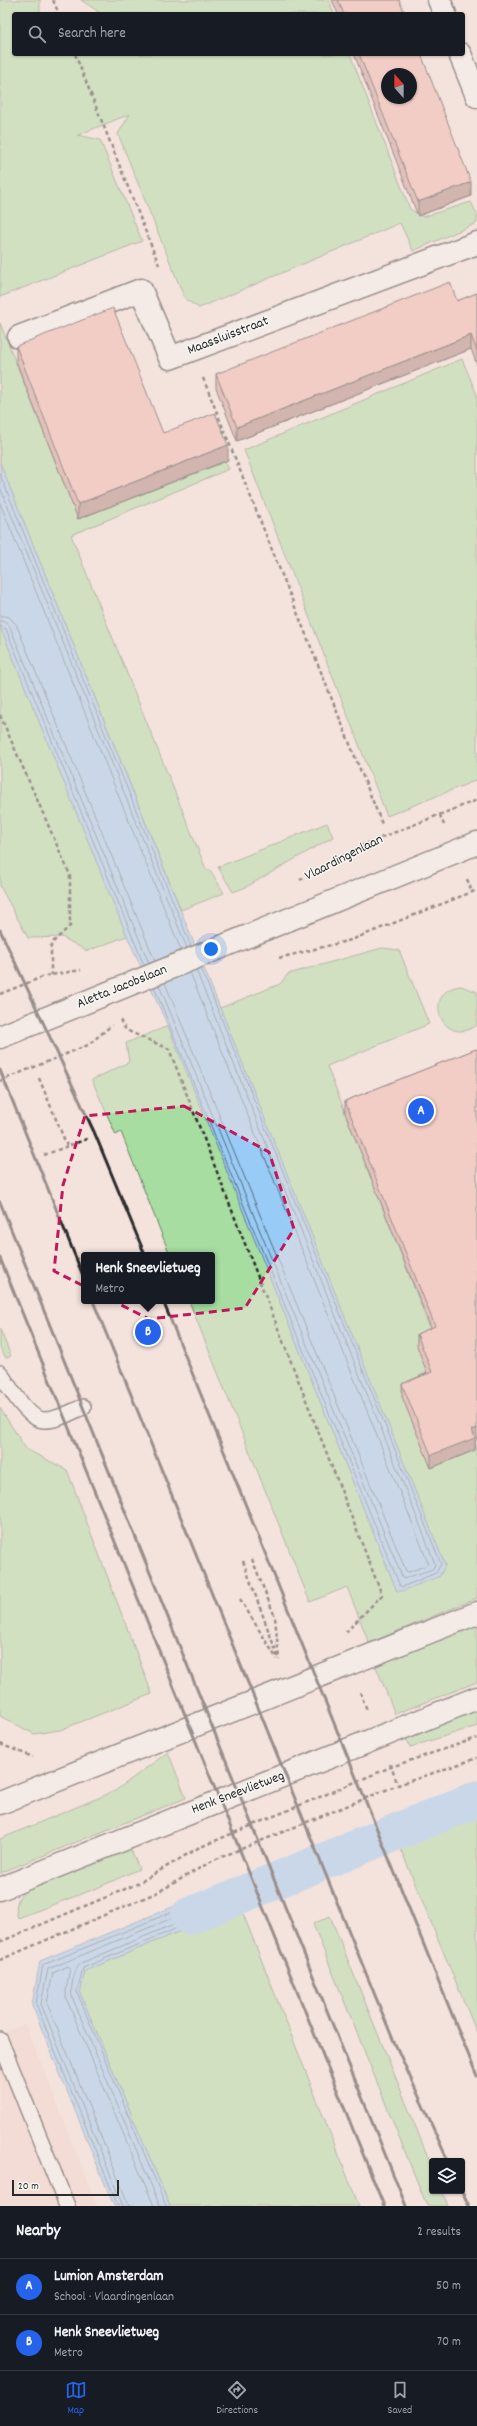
<!DOCTYPE html>
<meta charset="utf-8">
<style>
:root{--surface:#171b24;--page:#20242c;--text:#f1f3f6;--muted:#9ea1a6;--line:#363941;--accent:#2563eb}
body{margin:0;font-family:Dekko,sans-serif;background:var(--page);color:var(--text)}
.controls{position:absolute;right:12px;bottom:12px;display:grid;overflow:hidden;border-radius:4px;box-shadow:0 1px 3px #0004}
.controls button{width:36px;height:36px;display:grid;place-items:center;padding:0;border:0;border-bottom:1px solid var(--line);background:var(--surface);color:var(--text);font:20px sans-serif}
.compass{position:absolute;left:381px;top:68px;width:36px;height:36px;border-radius:50%;background:var(--surface);box-shadow:0 1px 3px #0004;rotate:339deg}
.scale{position:absolute;left:12px;bottom:10px;width:107px;box-sizing:border-box;padding-left:4px;border:2px solid #2b2b2b;border-top:0;font-size:11px;line-height:14px;white-space:nowrap;color:#2b2b2b;-webkit-text-stroke:3px #f6f6f2;paint-order:stroke}
.you{position:absolute;left:211px;top:949px;width:14px;height:14px;margin:-10px;border:3px solid #fff;border-radius:50%;background:#1a73e8;box-shadow:0 0 0 6px #1a73e833}
.badge{display:grid;place-items:center;width:26px;height:26px;border-radius:50%;background:var(--accent);color:#fff;font-size:13px;font-weight:700}
.pin{position:absolute;translate:-50% -50%;border:2px solid #fff;box-shadow:0 1px 4px #0006}
.popup{position:absolute;left:81px;top:1252px;width:134px;height:52px;box-sizing:border-box;display:grid;place-content:center;border-radius:4px;background:var(--surface);filter:drop-shadow(0 1px 3px #0005);font-size:13px;white-space:nowrap;color:var(--muted)}
.popup b{font-size:15px;color:var(--text)}
.popup::after{content:'';position:absolute;left:50%;top:100%;margin-left:-8px;border:8px solid transparent;border-top-color:var(--surface)}
.list{margin:0;padding:0;list-style:none}
h2{display:flex;justify-content:space-between;align-items:center;height:52px;margin:0;padding:0 16px;font-size:17px}
h2 small{font-size:13px;font-weight:400;color:var(--muted)}
.list li{display:grid;grid-template-columns:26px 1fr auto;gap:12px;align-items:center;box-sizing:border-box;height:56px;padding:0 16px;border-top:1px solid var(--line)}
.list b{display:block;font-size:15px;white-space:nowrap}
.list p{margin:0;font-size:13px;white-space:nowrap;color:var(--muted)}
.list em{font-size:13px;font-style:normal;color:var(--muted)}
.icon{flex:none;width:22px;height:22px;fill:none;stroke:currentColor;stroke-width:2;stroke-linecap:round;stroke-linejoin:round}
.map{position:relative;flex:none;width:477px;height:2206px;overflow:hidden}
.search{position:absolute;background:var(--surface);box-shadow:0 1px 3px #0004;left:12px;right:12px;top:12px;height:44px;display:flex;align-items:center;gap:10px;box-sizing:border-box;padding:0 14px;border-radius:4px;color:var(--muted);font-size:15px}
.sheet{height:164px;background:var(--surface)}
nav{display:flex;justify-content:space-around;align-items:center;box-sizing:border-box;height:56px;border-top:1px solid var(--line);background:var(--surface);font-size:11px;color:var(--muted)}
nav a{display:grid;justify-items:center;gap:2px}
nav .on{color:var(--accent)}
.map>svg:first-child{display:block}
.built{fill:#f2d4cd}
.green{fill:#a7dda1;stroke:#698466}
.water{fill:#98cbf5;stroke:#6c8ba4}
.pier{fill:#f4e2dc}
.lines{fill:none;stroke-linecap:round;stroke-linejoin:round}
.shore{stroke:#576b7c;stroke-width:1}
.canal{stroke:#98cbf5;stroke-width:37}
.service-casing{stroke:#2b2b2b;stroke-width:18}
.minor-casing{stroke:#2b2b2b;stroke-width:25}
.tertiary-casing{stroke:#2b2b2b;stroke-width:25}
.secondary-casing{stroke:#2b2b2b;stroke-width:25}
.path{stroke:#2b2b2b;stroke-width:2.5;stroke-dasharray:4 3;stroke-linecap:butt}
.service{stroke:#f6f6f2;stroke-width:15}
.minor{stroke:#f6f6f2;stroke-width:22}
.tertiary{stroke:#f6f6f2;stroke-width:22}
.secondary{stroke:#f6f6f2;stroke-width:22}
.rail{stroke:#2b2b2b;stroke-width:3}
.wall{fill:#cd9b92;stroke:#2b2b2b}
.shaded-wall{fill:#a77e77;stroke:#2b2b2b}
.building{fill:#eeb4aa;stroke:#2b2b2b;fill-rule:evenodd}
.marked{fill:none;stroke:#c2185b;stroke-width:3;stroke-dasharray:8 5;stroke-linejoin:round}
.labels{text-anchor:middle;dominant-baseline:central;stroke-width:3;stroke-linejoin:round;paint-order:stroke}
.street-label{font-size:14px;fill:#2b2b2b;stroke:#f6f6f2}
</style>
<div class="map">
<svg width="477" height="2206" viewBox="0 0 477 2206">
<rect width="100%" height="100%" fill="#f4e2dc"/>
<filter id="ink" filterUnits="userSpaceOnUse"><feTurbulence type="fractalNoise" baseFrequency=".025" numOctaves="2"/><feDisplacementMap in="SourceGraphic" scale="8" xChannelSelector="R" yChannelSelector="G"/><feConvolveMatrix kernelMatrix="1 2 1 2 8 2 1 2 1" color-interpolation-filters="sRGB"/></filter>
<g filter="url(#ink)">
<path class="built" d="M 25,2024 L 48,2080 L 97,2206 L 0,2206 L 0,2034 Z"/>
<path class="green" d="M 0,0 L 40,0 L 40,14 L 14,14 L 14,54 L 350,54 L 410,209 L 423,217 L 471,202 L 477,214 L 477,223 L 413,251 L 400,223 L 199,308 L 185,299 L 118,134 L 130,114 L 78,135 L 100,140 L 142,241 L 0,297 Z
M 81,0 L 329,0 L 334,14 L 94,14 L 99,12 Z
M 0,323 L 78,519 L 225,462 L 229,469 L 71,535 L 206,869 L 210,870 L 224,893 L 181,910 L 0,463 Z
M 462,359 L 477,395 L 477,780 L 387,816 L 244,450 Z
M 0,626 L 127,936 L 87,951 L 62,937 L 28,938 L 0,886 Z
M 327,823 L 333,837 L 246,887 L 233,892 L 218,867 Z
M 382,948 L 399,950 L 429,1024 L 327,1066 L 477,1448 L 477,1598 L 369,1643 L 347,1587 L 310,1602 L 189,1301 L 212,1301 L 212,1255 L 170,1255 L 121,1132 L 116,1135 L 92,1080 L 129,1062 L 126,1043 L 168,1026 L 397,1591 L 440,1576 L 445,1565 L 220,1008 L 280,984 L 288,974 Z
M 461,986 L 477,992 L 477,1025 C 442,1050 420,990 461,986 Z
M 0,1329 L 11,1356 L 6,1358 L 0,1348 Z
M 0,1408 L 26,1449 L 67,1470 L 152,1694 L 60,1730 L 34,1734 L 0,1716 Z
M 477,1622 L 477,1682 L 395,1714 L 375,1664 Z
M 477,1705 L 477,1726 L 410,1747 L 404,1734 Z
M 168,1752 L 186,1798 L 0,1873 L 0,1839 L 115,1791 Z
M 477,1815 L 477,2033 L 399,1845 Z
M 129,1845 L 139,1869 L 97,1888 L 18,1918 C 13,1902 20,1894 32,1884 Z
M 240,1906 L 359,2206 L 170,2206 L 80,1993 L 85,1971 Z
M 330,1916 L 432,2167 L 432,2191 L 442,2191 L 448,2206 L 427,2206 L 313,1924 Z"/>
<path class="water" d="M 0,463 L 445,1565 L 440,1576 L 402,1591 L 397,1591 L 168,1026 L 127,936 L 0,626 Z
M 477,1784 L 477,1815 L 399,1845 L 388,1819 Z
M 231,1883 L 240,1906 L 85,1971 L 80,1993 L 170,2206 L 114,2206 L 32,2005 L 40,1961 Z"/>
<path class="pier" d="M 387,1817 L 388,1819 L 399,1847 L 397,1846 L 386,1820 Z"/>
<g class="lines">
<path class="shore" d="M 0,474 L 191,946
M 0,487 L 187,948
M 0,503 L 181,950
M 0,615 L 9,617 L 16,624 L 155,961
M 0,621 L 6,622 L 10,627 L 149,963
M 0,626 L 6,629 L 144,965
M 165,983 L 406,1571 L 409,1572 L 427,1565 L 428,1563 L 418,1537 L 190,972
M 159,985 L 403,1579 L 433,1569 L 435,1564 L 424,1535 L 196,970
M 154,987 L 400,1586 L 402,1587 L 436,1573 L 441,1564 L 201,968
M 477,1788 L 394,1822 L 402,1839 L 477,1812
M 477,1794 L 400,1825 L 405,1833 L 477,1807
M 118,2206 L 36,2004 L 43,1965 L 228,1889 L 234,1904 L 83,1968 L 77,1992 L 166,2206
M 123,2206 L 41,2004 L 48,1969 L 226,1896 L 227,1902 L 81,1963 C 74,1969 70,1988 72,1997 L 160,2206
M 129,2206 L 47,2003 L 53,1973 L 68,1966 L 70,1968 L 66,1990 L 66,1998 L 154,2206"/>
<path class="canal" d="M 189,1916 L 477,1799"/>
<defs>
<path id="service" d="M 0,1373 C 9,1386 28,1421 45,1420 C 58,1420 71,1412 83,1407
M 0,2040 L 67,2206"/>
<path id="minor" d="M 439,0 L 445,14
M 460,54 L 477,96
M 19,337 L 141,290 L 170,358 L 477,243"/>
<path id="tertiary" d="M 0,1037 L 477,843"/>
<path id="secondary" d="M 0,1803 L 477,1613
M 0,1889 L 477,1698"/>
</defs>
<use href="#service" class="service-casing"/>
<use href="#minor" class="minor-casing"/>
<use href="#tertiary" class="tertiary-casing"/>
<use href="#secondary" class="secondary-casing"/>
<path class="path" d="M 53,0 L 59,14
M 75,54 L 159,265
M 203,378 L 382,824
M 0,715 L 70,875 L 70,926 L 51,944 L 51,975
M 440,815 L 444,825
M 467,879 L 472,892
M 300,880 L 365,844 L 477,800
M 279,958 L 351,940 L 477,890
M 0,994 L 45,976 L 81,970
M 120,1020 L 126,1030 L 169,1049 L 382,1595 L 346,1632
M 39,1078 L 67,1146
M 0,1081 L 88,1045 L 112,1025
M 44,1155 L 87,1139
M 252,1559 L 275,1617 L 279,1660
M 243,1561 L 278,1657
M 240,1599 L 277,1659
M 360,1692 L 367,1710
M 0,1744 L 33,1757
M 390,1764 L 398,1785
M 0,1942 L 137,1884 L 198,1848 L 391,1767 L 477,1738
M 0,1960 L 158,1892 L 214,1860 L 398,1785 L 477,1758"/>
<use href="#service" class="service"/>
<use href="#minor" class="minor"/>
<use href="#tertiary" class="tertiary"/>
<use href="#secondary" class="secondary"/>
<path class="rail" d="M 0,930 L 95,1134 L 145,1255
M 0,1070 L 84,1278
M 0,1202 L 406,2206
M 0,1258 L 384,2206
M 93,1301 L 341,1912 L 392,2037 L 448,2161
M 163,1301 L 477,2076
M 462,2191 L 469,2206"/>
</g>
<path class="wall" d="M 332,0 L 399,0 L 405,14 L 338,14 Z
M 354,54 L 421,54 L 471,196 L 418,216 Z
M 477,293 L 477,365 L 471,349 L 237,441 L 216,388 L 216,374 L 457,301 Z
M 16,346 L 163,433 L 228,460 L 78,519 L 16,361 Z
M 476,1049 L 475,1450 L 431,1468 L 402,1397 L 402,1384 L 427,1373 L 417,1346 L 417,1334 L 431,1328 L 345,1113 L 345,1101 Z"/>
<path class="shaded-wall" d="M 471,182 L 471,196 L 418,216 L 418,202 Z
M 471,335 L 471,349 L 237,441 L 237,427 Z
M 228,445 L 228,460 L 78,519 L 78,504 Z
M 477,1428 L 477,1440 L 475,1441 L 475,1450 L 431,1468 L 431,1455 L 472,1430 Z"/>
<path class="building" d="M 338,0 L 399,0 L 405,14 L 344,14 Z
M 359,54 L 421,54 L 471,182 L 418,202 ZM 387,74 L 411,74 L 411,98 L 387,98 Z
M 450,282 L 457,301 L 477,293 L 477,351 L 471,335 L 237,427 L 216,374 Z
M 113,308 L 163,433 L 215,413 L 228,445 L 78,504 L 16,346 Z
M 476,1049 L 477,1051 L 477,1428 L 472,1430 L 475,1438 L 431,1455 L 402,1384 L 432,1372 L 417,1334 L 435,1326 L 345,1101 Z"/>
</g>
<path d="M0 0H477V2206H0ZM 184,1106 L 269,1152 L 294,1229 L 245,1308 L 149,1319 L 54,1271 L 63,1185 L 85,1116 Z" fill="#f4e2dc" fill-opacity=".55" fill-rule="evenodd"/>
<path class="marked" d="M 184,1106 L 269,1152 L 294,1229 L 245,1308 L 149,1319 L 54,1271 L 63,1185 L 85,1116 Z"/>
<g class="labels">
<g class="street-label">
<text transform="translate(228 336) rotate(-21)">Maassluisstraat</text>
<text transform="translate(344 858) rotate(-27)">Vlaardingenlaan</text>
<text transform="translate(122 987) rotate(-22)">Aletta Jacobslaan</text>
<text transform="translate(238 1793) rotate(-21)">Henk Sneevlietweg</text>
</g>
</g>
</svg>
<div class="controls">
<button><svg class="icon" aria-label="layers" viewBox="0 0 24 24"><path d="M12 4l9 5-9 5-9-5zM3 14l9 5 9-5"/></svg></button>
</div>
<svg class="compass" viewBox="-18 -18 36 36"><path d="M0-13l5 13h-10z" fill="#e53935"/><path d="M0 13l5-13h-10z" fill="#9ea1a6"/></svg>
<div class="scale">20 m</div>
<div class="you"></div>
<div class="pin badge" style="left:421px;top:1111px">A</div>
<div class="pin badge" style="left:148px;top:1332px">B</div>
<div class="popup"><b>Henk Sneevlietweg</b>Metro</div>
<div class="search"><svg class="icon" aria-label="search" viewBox="0 0 24 24"><circle cx="10" cy="10" r="6"/><path d="M15 15l6 6"/></svg>Search here</div>
</div>
<section class="sheet">
<h2>Nearby<small>2 results</small></h2>
<ul class="list">
<li><span class="badge">A</span><div><b>Lumion Amsterdam</b><p>School · Vlaardingenlaan</p></div><em>50 m</em></li>
<li><span class="badge">B</span><div><b>Henk Sneevlietweg</b><p>Metro</p></div><em>70 m</em></li>
</ul>
</section>
<nav>
<a class="on"><svg class="icon" aria-label="map" viewBox="0 0 24 24"><path d="M3 6l6-2 6 2 6-2v14l-6 2-6-2-6 2zM9 4v14M15 6v14"/></svg>Map</a>
<a><svg class="icon" aria-label="directions" viewBox="0 0 24 24"><path d="M12 3l9 9-9 9-9-9zM9 14v-3h6M13 9l2 2-2 2"/></svg>Directions</a>
<a><svg class="icon" aria-label="saved" viewBox="0 0 24 24"><path d="M7 4h10v16l-5-4-5 4z"/></svg>Saved</a>
</nav>
